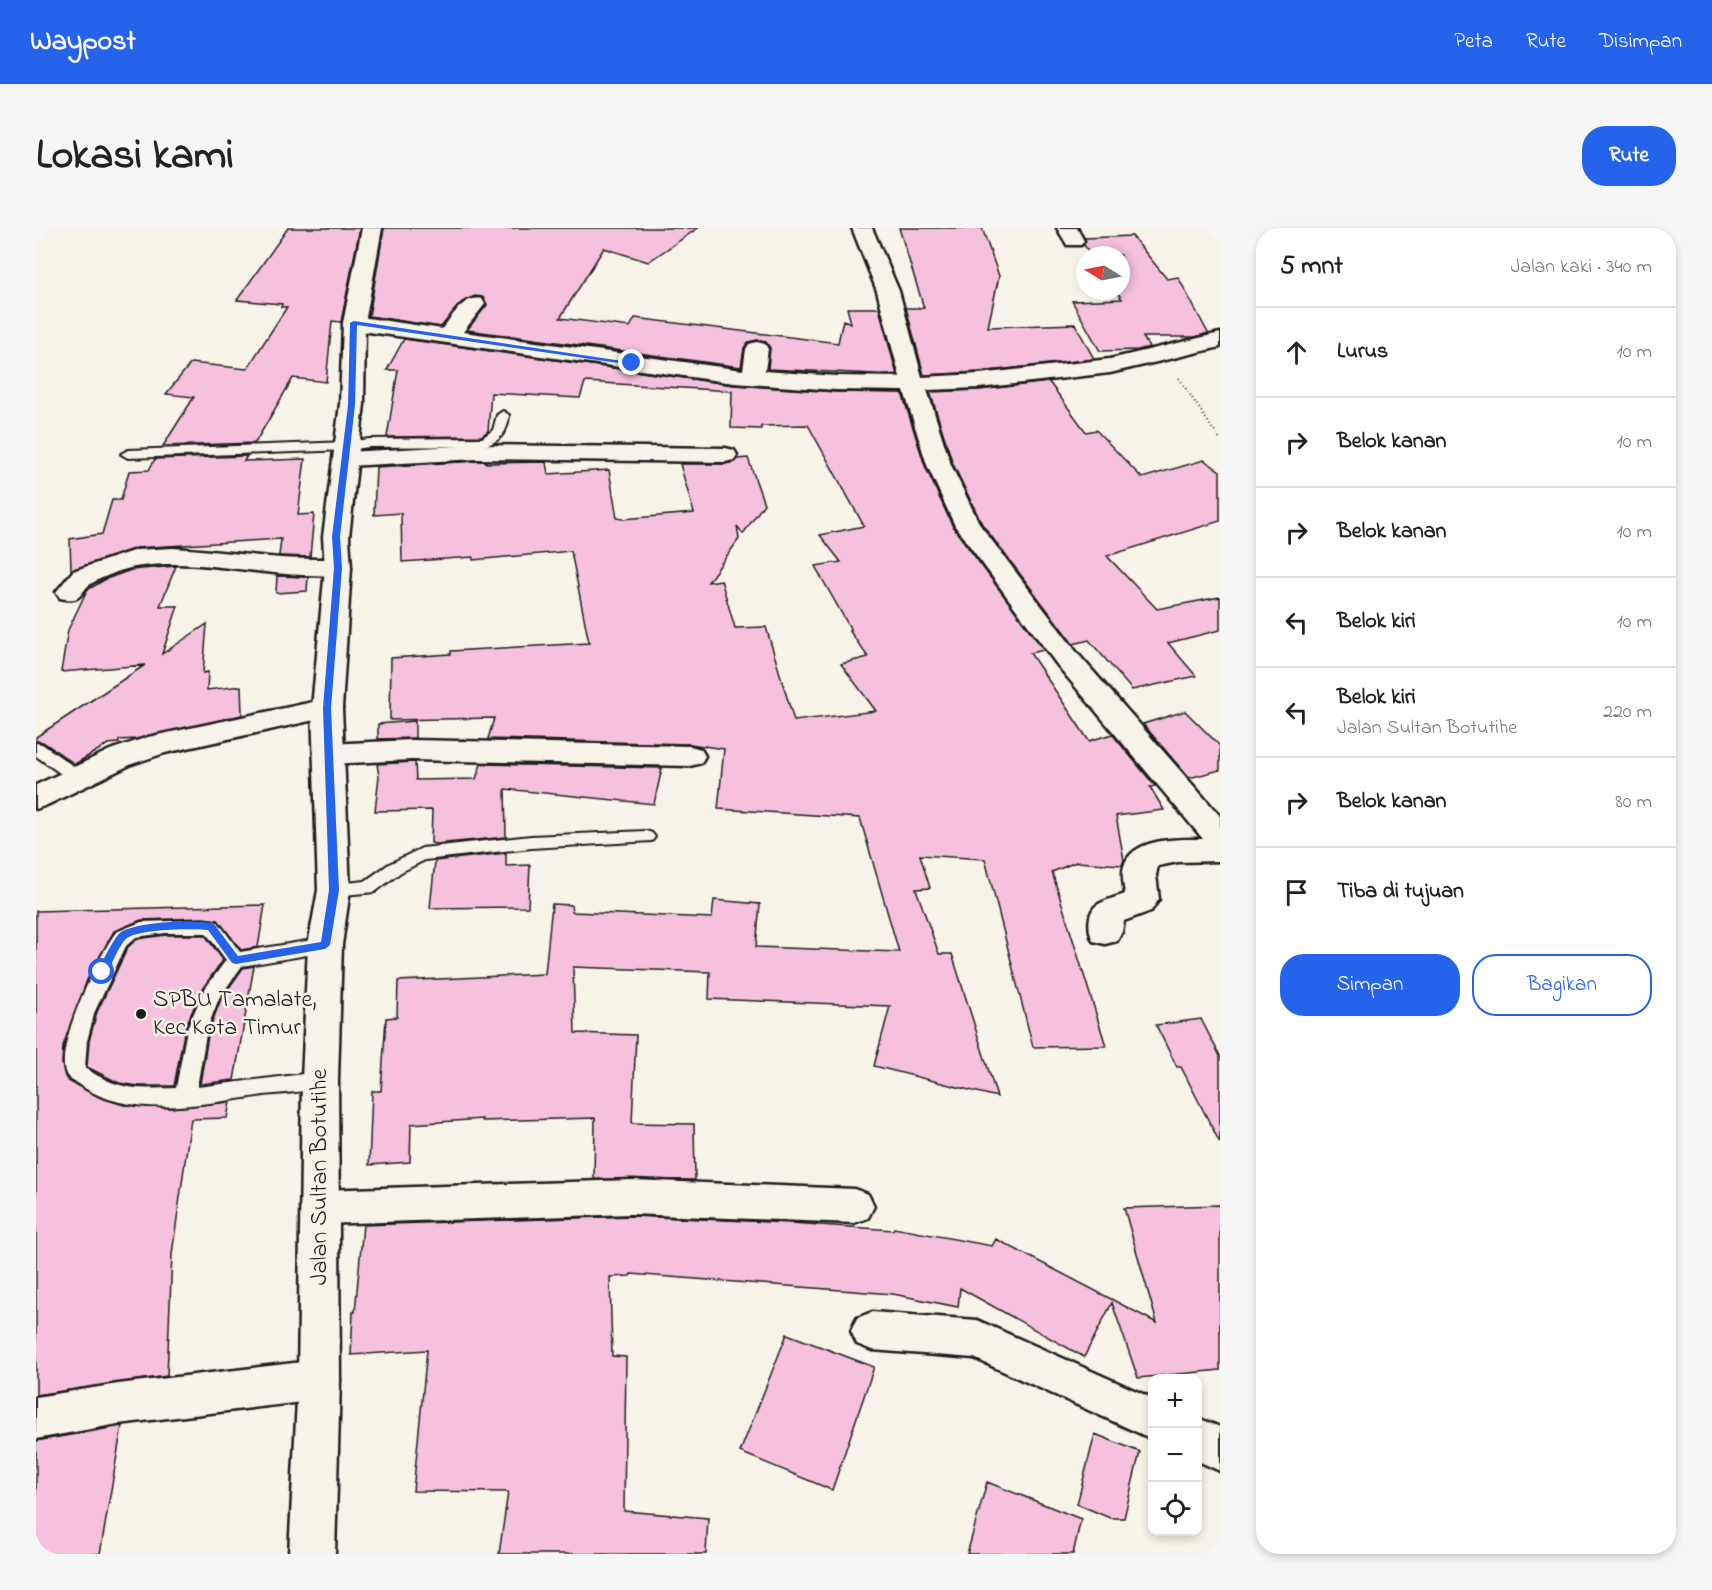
<!DOCTYPE html>
<html lang="id">
<meta charset="utf-8">
<style>
:root{--surface:#fff;--page:#f6f6f6;--text:#222;--muted:#767676;--line:#e0e0e0;--accent:#2563eb}
body{margin:0;font-family:"Indie Flower",sans-serif;background:var(--page);color:var(--text)}
.controls{position:absolute;right:18px;bottom:18px;display:grid;overflow:hidden;border-radius:12px;box-shadow:0 3px 9px #0003}
.controls button{width:54px;height:54px;display:grid;place-items:center;padding:0;border:0;border-bottom:2px solid var(--line);background:var(--surface);color:var(--text);font:30px sans-serif}
.compass{position:absolute;left:1040px;top:18px;width:54px;height:54px;border-radius:50%;background:var(--surface);box-shadow:0 3px 9px #0003;rotate:280deg}
.stop{position:absolute;width:18px;height:18px;margin:-14px;border:4px solid #2563eb;border-radius:50%;background:#fff}
.stop.end{background:#2563eb;border-color:#fff;box-shadow:0 2px 6px #0008}
.list{margin:0;padding:0;list-style:none}
h2{display:flex;justify-content:space-between;align-items:center;height:78px;margin:0;padding:0 24px;font-size:26px}
h2 small{font-size:20px;font-weight:400;color:var(--muted)}
.list li{display:grid;grid-template-columns:39px 1fr auto;gap:18px;align-items:center;box-sizing:border-box;height:90px;padding:0 24px;border-top:2px solid var(--line)}
.list b{display:block;font-size:22px;white-space:nowrap}
.list p{margin:0;font-size:20px;white-space:nowrap;color:var(--muted)}
.list em{font-size:20px;font-style:normal;color:var(--muted)}
.actions{display:flex;gap:12px;padding:18px 24px}
.actions a{flex:1;padding:14px 0;border:2px solid var(--accent);border-radius:24px;text-align:center;font-size:21px;color:var(--accent)}
.actions .main{background:var(--accent);color:#fff}
.icon{flex:none;width:33px;height:33px;fill:none;stroke:currentColor;stroke-width:2;stroke-linecap:round;stroke-linejoin:round}
.map{position:relative;flex:none;width:1184px;height:1326px;overflow:hidden;border-radius:24px}
header{display:flex;align-items:center;gap:36px;box-sizing:border-box;height:84px;padding:0 30px;background:var(--accent);color:#fff}
header strong{font-size:28px}
nav{display:flex;gap:33px;margin-inline-start:auto;font-size:21px}
.intro{display:flex;align-items:center;justify-content:space-between;box-sizing:border-box;height:144px;padding:0 36px}
h1{margin:0;font-size:42px}
.button{padding:15px 27px;border-radius:24px;background:var(--accent);color:#fff;font-size:21px;font-weight:700}
main{display:flex;gap:36px;padding:0 36px}
aside{flex:1;background:var(--surface);border-radius:24px;box-shadow:0 3px 9px #0003}
.map>svg:first-child{display:block}
.building{fill:#f6c1dd;stroke:#1c1c1c;stroke-width:1.5}
.lines{fill:none;stroke-linecap:round;stroke-linejoin:round}
.lane-casing{stroke:#1c1c1c;stroke-width:4}
.street-casing{stroke:#1c1c1c;stroke-width:5}
.secondary-casing{stroke:#1c1c1c;stroke-width:5}
.path{stroke:#1c1c1c;stroke-width:2;stroke-dasharray:1 3;stroke-linecap:butt}
.lane{fill:#f7f3e8;fill-rule:evenodd}
.street{fill:#f7f3e8;fill-rule:evenodd}
.secondary{fill:#f7f3e8;fill-rule:evenodd}
.route{fill:#2563eb}
.poi-dot{fill:#1c1c1c;stroke:#f7f3e8;stroke-width:2}
.labels{text-anchor:middle;dominant-baseline:central;stroke-width:5;stroke-linejoin:round;paint-order:stroke}
.poi-label{font-size:24px;fill:#1c1c1c;stroke:#f7f3e8;text-anchor:start}
.street-label{font-size:24px;fill:#1c1c1c;stroke:#f7f3e8}
</style>
<header>
<strong>Waypost</strong>
<nav><a>Peta</a><a>Rute</a><a>Disimpan</a></nav>
</header>
<div class="intro"><h1>Lokasi kami</h1><a class="button">Rute</a></div>
<main>
<div class="map">
<svg width="1184" height="1326" viewBox="0 0 1184 1326">
<rect width="100%" height="100%" fill="#f7f3e8"/>
<filter id="ink" filterUnits="userSpaceOnUse"><feTurbulence type="fractalNoise" baseFrequency=".0167" numOctaves="2"/><feDisplacementMap in="SourceGraphic" scale="12" xChannelSelector="R" yChannelSelector="G"/><feConvolveMatrix kernelMatrix="1 2 1 2 8 2 1 2 1" color-interpolation-filters="sRGB"/></filter>
<g filter="url(#ink)">
<path class="building" d="M 252,0 L 324,0 L 305,94 L 296,93 L 290,154 L 257,150 L 219,215 L 127,218 L 158,169 L 130,166 L 155,135 L 211,141 L 251,79 L 245,79 L 246,76 L 201,72 Z
M 348,0 L 662,0 L 612,34 L 568,20 L 524,90 L 594,99 L 599,90 L 802,115 L 807,92 L 815,95 L 811,80 L 843,80 L 861,147 L 732,141 L 734,120 L 730,114 L 722,112 L 712,114 L 708,120 L 705,139 L 431,102 L 451,77 L 446,69 L 439,68 L 426,74 L 405,99 L 333,88 Z
M 863,0 L 946,0 L 963,48 L 952,99 L 1039,96 L 1058,131 L 943,144 L 888,147 L 870,80 L 888,80 Z
M 1096,8 L 1131,51 L 1142,49 L 1172,105 L 1159,109 L 1107,109 L 1113,119 L 1102,122 L 1064,123 L 1036,73 L 1086,71 L 1080,63 L 1085,63 L 1085,27 L 1055,27 L 1048,17 L 1049,10 Z
M 368,111 L 698,157 L 800,164 L 866,165 L 889,238 L 917,299 L 1008,422 L 994,425 L 1053,513 L 1076,506 L 1119,558 L 1114,559 L 1128,582 L 1080,588 L 1088,632 L 1086,637 L 1040,634 L 1016,644 L 1070,818 L 997,819 L 949,631 L 884,627 L 894,660 L 880,661 L 903,726 L 916,726 L 961,869 L 838,838 L 854,778 L 673,771 L 674,744 L 537,739 L 539,805 L 600,807 L 596,895 L 658,896 L 659,952 L 558,951 L 559,890 L 446,893 L 446,891 L 375,896 L 374,934 L 333,937 L 336,863 L 345,863 L 350,790 L 361,789 L 362,753 L 509,746 L 516,676 L 535,677 L 536,684 L 676,690 L 678,672 L 724,676 L 720,719 L 863,724 L 824,590 L 682,581 L 688,521 L 654,516 L 452,511 L 458,490 L 354,492 L 355,430 L 415,426 L 415,423 L 553,415 L 535,323 L 437,332 L 437,329 L 366,334 L 365,285 L 338,287 L 340,239 L 441,233 L 450,233 L 450,235 L 510,234 L 512,246 L 573,242 L 581,290 L 587,291 L 658,285 L 644,236 L 689,236 L 698,234 L 701,231 L 712,230 L 728,276 L 707,306 L 701,298 L 703,311 L 672,354 L 685,352 L 699,400 L 730,399 L 758,493 L 840,483 L 805,436 L 832,429 L 813,402 L 815,402 L 779,338 L 805,334 L 784,307 L 828,298 L 772,197 L 725,198 L 725,201 L 695,200 L 696,163 L 549,154 L 544,170 L 455,165 L 452,203 L 445,208 L 351,209 L 362,142 L 351,142 Z
M 1013,154 L 1050,204 L 1060,202 L 1106,250 L 1168,232 L 1184,243 L 1184,293 L 1071,328 L 1121,381 L 1184,369 L 1184,402 L 1132,415 L 1160,448 L 1096,462 L 1053,412 L 1037,416 L 946,296 L 917,236 L 894,164 L 943,162 Z
M 211,228 L 208,233 L 269,231 L 262,287 L 278,286 L 274,329 L 243,328 L 245,311 L 100,320 L 35,342 L 34,311 L 66,306 L 76,272 L 85,272 L 93,243 L 113,242 L 119,231 Z
M 140,338 L 124,378 L 142,378 L 126,426 L 171,396 L 167,445 L 172,444 L 171,462 L 205,458 L 206,487 L 100,511 L 83,512 L 83,515 L 72,516 L 39,536 L 7,514 L 0,513 L 0,509 L 109,437 L 25,444 L 32,402 L 51,362 L 70,351 L 95,342 Z
M 241,348 L 272,349 L 271,363 L 240,365 Z
M 1149,483 L 1184,518 L 1184,542 L 1153,550 L 1107,496 Z
M 379,493 L 379,510 L 342,511 L 342,496 Z
M 379,534 L 380,552 L 440,551 L 445,536 L 626,540 L 618,576 L 469,561 L 470,609 L 400,616 L 395,615 L 396,582 L 339,583 L 343,548 L 341,536 Z
M 470,625 L 470,638 L 494,637 L 492,679 L 394,680 L 399,633 Z
M 229,677 L 222,719 L 205,722 L 182,692 L 167,690 L 105,692 L 78,703 L 51,752 L 27,818 L 26,836 L 29,849 L 32,853 L 65,870 L 88,877 L 135,880 L 194,874 L 191,890 L 155,891 L 136,1026 L 131,1148 L 0,1167 L 0,683 Z
M 130,707 L 169,707 L 187,732 L 166,761 L 149,800 L 138,858 L 103,858 L 83,855 L 51,839 L 53,813 L 61,784 L 92,719 L 101,711 Z
M 218,738 L 198,852 L 164,856 L 173,802 L 185,771 L 207,740 Z
M 1165,791 L 1184,828 L 1184,915 L 1145,839 L 1141,839 L 1120,797 Z
M 1184,977 L 1184,1142 L 1102,1150 L 1076,1075 L 1048,1129 L 924,1060 L 922,1079 L 857,1066 L 595,1046 L 594,1048 L 574,1049 L 576,1128 L 590,1129 L 588,1283 L 672,1290 L 670,1326 L 463,1326 L 472,1264 L 377,1263 L 391,1122 L 315,1127 L 317,1084 L 319,1084 L 327,997 L 596,988 L 755,995 L 857,1002 L 858,1000 L 956,1018 L 960,1011 L 1121,1095 L 1088,980 Z
M 751,1106 L 838,1139 L 796,1262 L 704,1224 Z
M 86,1198 L 64,1326 L 0,1326 L 0,1213 Z
M 1059,1206 L 1104,1224 L 1088,1290 L 1074,1290 L 1041,1276 Z
M 951,1254 L 1045,1291 L 1037,1326 L 931,1326 Z"/>
<g class="lines">
<defs>
<path id="lane" d="M 467,183 L 473,187 C 472,204 464,214 448,218 L 333,219 L 312,222 L 92,230 L 85,226 L 92,222 L 312,214 L 333,211 L 446,210 L 457,202 L 461,187 Z
M 0,515 L 6,516 L 47,545 L 49,549 L 47,553 L 35,553 L 0,528 Z
M 610,603 L 616,605 L 619,609 L 616,613 L 495,620 L 389,632 L 365,644 L 339,664 L 298,668 L 292,667 L 289,662 L 292,657 L 329,653 L 353,636 L 386,620 L 495,608 Z
M 167,692 L 182,694 L 204,724 L 289,710 L 296,712 L 298,717 L 296,722 L 289,724 L 206,738 L 183,770 L 171,801 L 161,859 L 284,844 L 291,846 L 294,852 L 291,858 C 271,864 249,865 228,867 C 170,875 98,892 45,858 C 41,855 34,852 31,848 C 15,824 64,725 80,704 L 105,694 ZM 130,705 L 170,705 L 190,732 L 168,762 L 151,801 L 140,860 C 99,861 85,863 49,840 L 51,813 L 59,783 L 90,718 L 100,709 Z"/>
<path id="street" d="M 816,0 L 836,0 L 863,63 L 886,149 L 943,146 L 1074,131 L 1184,105 L 1184,119 L 1074,145 L 943,160 L 891,162 L 915,237 L 944,297 L 1042,426 L 1184,588 L 1184,633 L 1142,634 L 1122,638 L 1120,647 L 1123,671 L 1115,683 L 1088,693 L 1086,704 L 1081,713 L 1069,716 L 1057,713 C 1052,703 1051,684 1061,677 C 1069,672 1081,669 1089,666 C 1088,657 1085,647 1088,638 C 1097,609 1143,611 1167,611 L 1022,438 L 919,298 L 891,237 L 868,163 L 800,162 L 698,155 L 318,102 L 310,100 L 307,95 L 310,90 L 318,88 L 406,101 C 417,88 427,67 446,71 L 449,76 L 427,104 L 707,142 L 710,121 L 713,116 L 721,114 L 729,116 L 732,121 L 729,143 L 800,148 L 864,149 L 841,63 Z
M 1021,0 L 1041,0 L 1048,13 L 1045,17 L 1031,17 Z
M 441,217 L 689,220 L 698,222 L 701,227 L 698,232 L 689,234 L 441,231 L 311,238 L 302,236 L 299,231 L 302,226 L 311,224 Z
M 137,320 C 173,322 209,327 245,330 C 267,332 290,329 311,334 L 315,340 L 311,346 C 297,349 281,347 266,347 C 212,345 159,331 106,338 C 91,339 71,347 58,354 C 42,362 49,376 24,370 L 20,364 L 37,343 L 100,322 Z
M 291,471 L 301,473 L 306,480 L 301,487 L 129,525 L 96,536 L 11,577 L 0,581 L 0,557 L 74,522 L 112,509 Z
M 375,512 L 654,518 L 665,521 L 669,528 L 665,535 L 654,538 L 375,532 L 293,536 L 282,533 L 278,526 L 282,519 L 293,516 Z
M 596,952 L 818,961 L 832,966 L 838,978 L 832,990 L 818,995 L 596,986 L 284,996 L 270,991 L 264,979 L 270,967 L 284,962 Z
M 836,1084 L 941,1092 L 1116,1170 L 1116,1211 L 938,1130 L 836,1122 L 821,1116 L 815,1103 L 821,1090 Z
M 283,1132 L 298,1138 L 304,1152 L 298,1166 L 283,1172 L 82,1196 L 0,1211 L 0,1169 L 82,1156 Z
M 1162,1190 L 1184,1199 L 1184,1243 L 1162,1233 Z"/>
<path id="secondary" d="M 326,0 L 346,0 L 329,95 L 328,176 L 313,309 L 315,340 L 306,480 L 314,662 L 306,717 L 302,852 L 304,1152 L 299,1326 L 253,1326 L 262,1152 L 266,852 L 272,717 L 282,662 L 276,480 L 289,340 L 287,309 L 304,176 L 307,95 Z"/>
</defs>
<use href="#lane" class="lane-casing"/>
<use href="#street" class="street-casing"/>
<use href="#secondary" class="secondary-casing"/>
<path class="path" d="M 1143,150 L 1184,212"/>
<use href="#lane" class="lane"/>
<use href="#street" class="street"/>
<use href="#secondary" class="secondary"/>
</g>
</g>
<path class="route" d="M 318,93 L 600,135 L 596,137 L 321,97 L 319,177 L 304,309 L 306,340 L 295,480 L 303,662 L 294,717 L 289,721 L 200,736 L 196,735 L 172,702 C 157,700 103,701 91,710 C 84,715 75,738 70,747 L 63,747 L 61,744 C 66,735 78,709 85,704 C 102,694 159,691 178,696 L 202,728 L 285,714 L 293,662 L 287,480 L 298,340 L 296,309 L 312,177 L 314,95 Z"/>
<circle class="poi-dot" cx="105" cy="786" r="6"/>
<g class="labels">
<g class="poi-label">
<text x="117" y="772">SPBU Tamalate,<tspan x="117" dy="28">Kec Kota Timur</tspan></text>
</g>
<g class="street-label">
<text transform="translate(284 949) rotate(-90)">Jalan Sultan Botutihe</text>
</g>
</g>
</svg>
<div class="controls">
<button>+</button>
<button>−</button>
<button><svg class="icon" aria-label="locate" viewBox="0 0 24 24"><circle cx="12" cy="12" r="6"/><path d="M12 2v4M12 18v4M2 12h4M18 12h4"/></svg></button>
</div>
<svg class="compass" viewBox="-18 -18 36 36"><path d="M0-13l5 13h-10z" fill="#e53935"/><path d="M0 13l5-13h-10z" fill="#767676"/></svg>
<div class="stop" style="left:66px;top:744px"></div>
<div class="stop end" style="left:596px;top:135px"></div>
</div>
<aside>
<h2>5 mnt<small>Jalan kaki · 340 m</small></h2>
<ul class="list">
<li><svg class="icon" aria-label="ahead" viewBox="0 0 24 24"><path d="M12 20V5M6 11l6-6 6 6"/></svg><div><b>Lurus</b></div><em>10 m</em></li>
<li><svg class="icon" aria-label="right" viewBox="0 0 24 24"><path d="M7 20v-9h11M14 6l5 5-5 5"/></svg><div><b>Belok kanan</b></div><em>10 m</em></li>
<li><svg class="icon" aria-label="right" viewBox="0 0 24 24"><path d="M7 20v-9h11M14 6l5 5-5 5"/></svg><div><b>Belok kanan</b></div><em>10 m</em></li>
<li><svg class="icon" aria-label="left" viewBox="0 0 24 24"><path d="M17 20v-9H6M10 6l-5 5 5 5"/></svg><div><b>Belok kiri</b></div><em>10 m</em></li>
<li><svg class="icon" aria-label="left" viewBox="0 0 24 24"><path d="M17 20v-9H6M10 6l-5 5 5 5"/></svg><div><b>Belok kiri</b><p>Jalan Sultan Botutihe</p></div><em>220 m</em></li>
<li><svg class="icon" aria-label="right" viewBox="0 0 24 24"><path d="M7 20v-9h11M14 6l5 5-5 5"/></svg><div><b>Belok kanan</b></div><em>80 m</em></li>
<li><svg class="icon" aria-label="arrive" viewBox="0 0 24 24"><path d="M6 21V4h12l-3 4 3 4H6"/></svg><div><b>Tiba di tujuan</b></div></li>
</ul>
<div class="actions"><a class="main">Simpan</a><a>Bagikan</a></div>
</aside>
</main>
